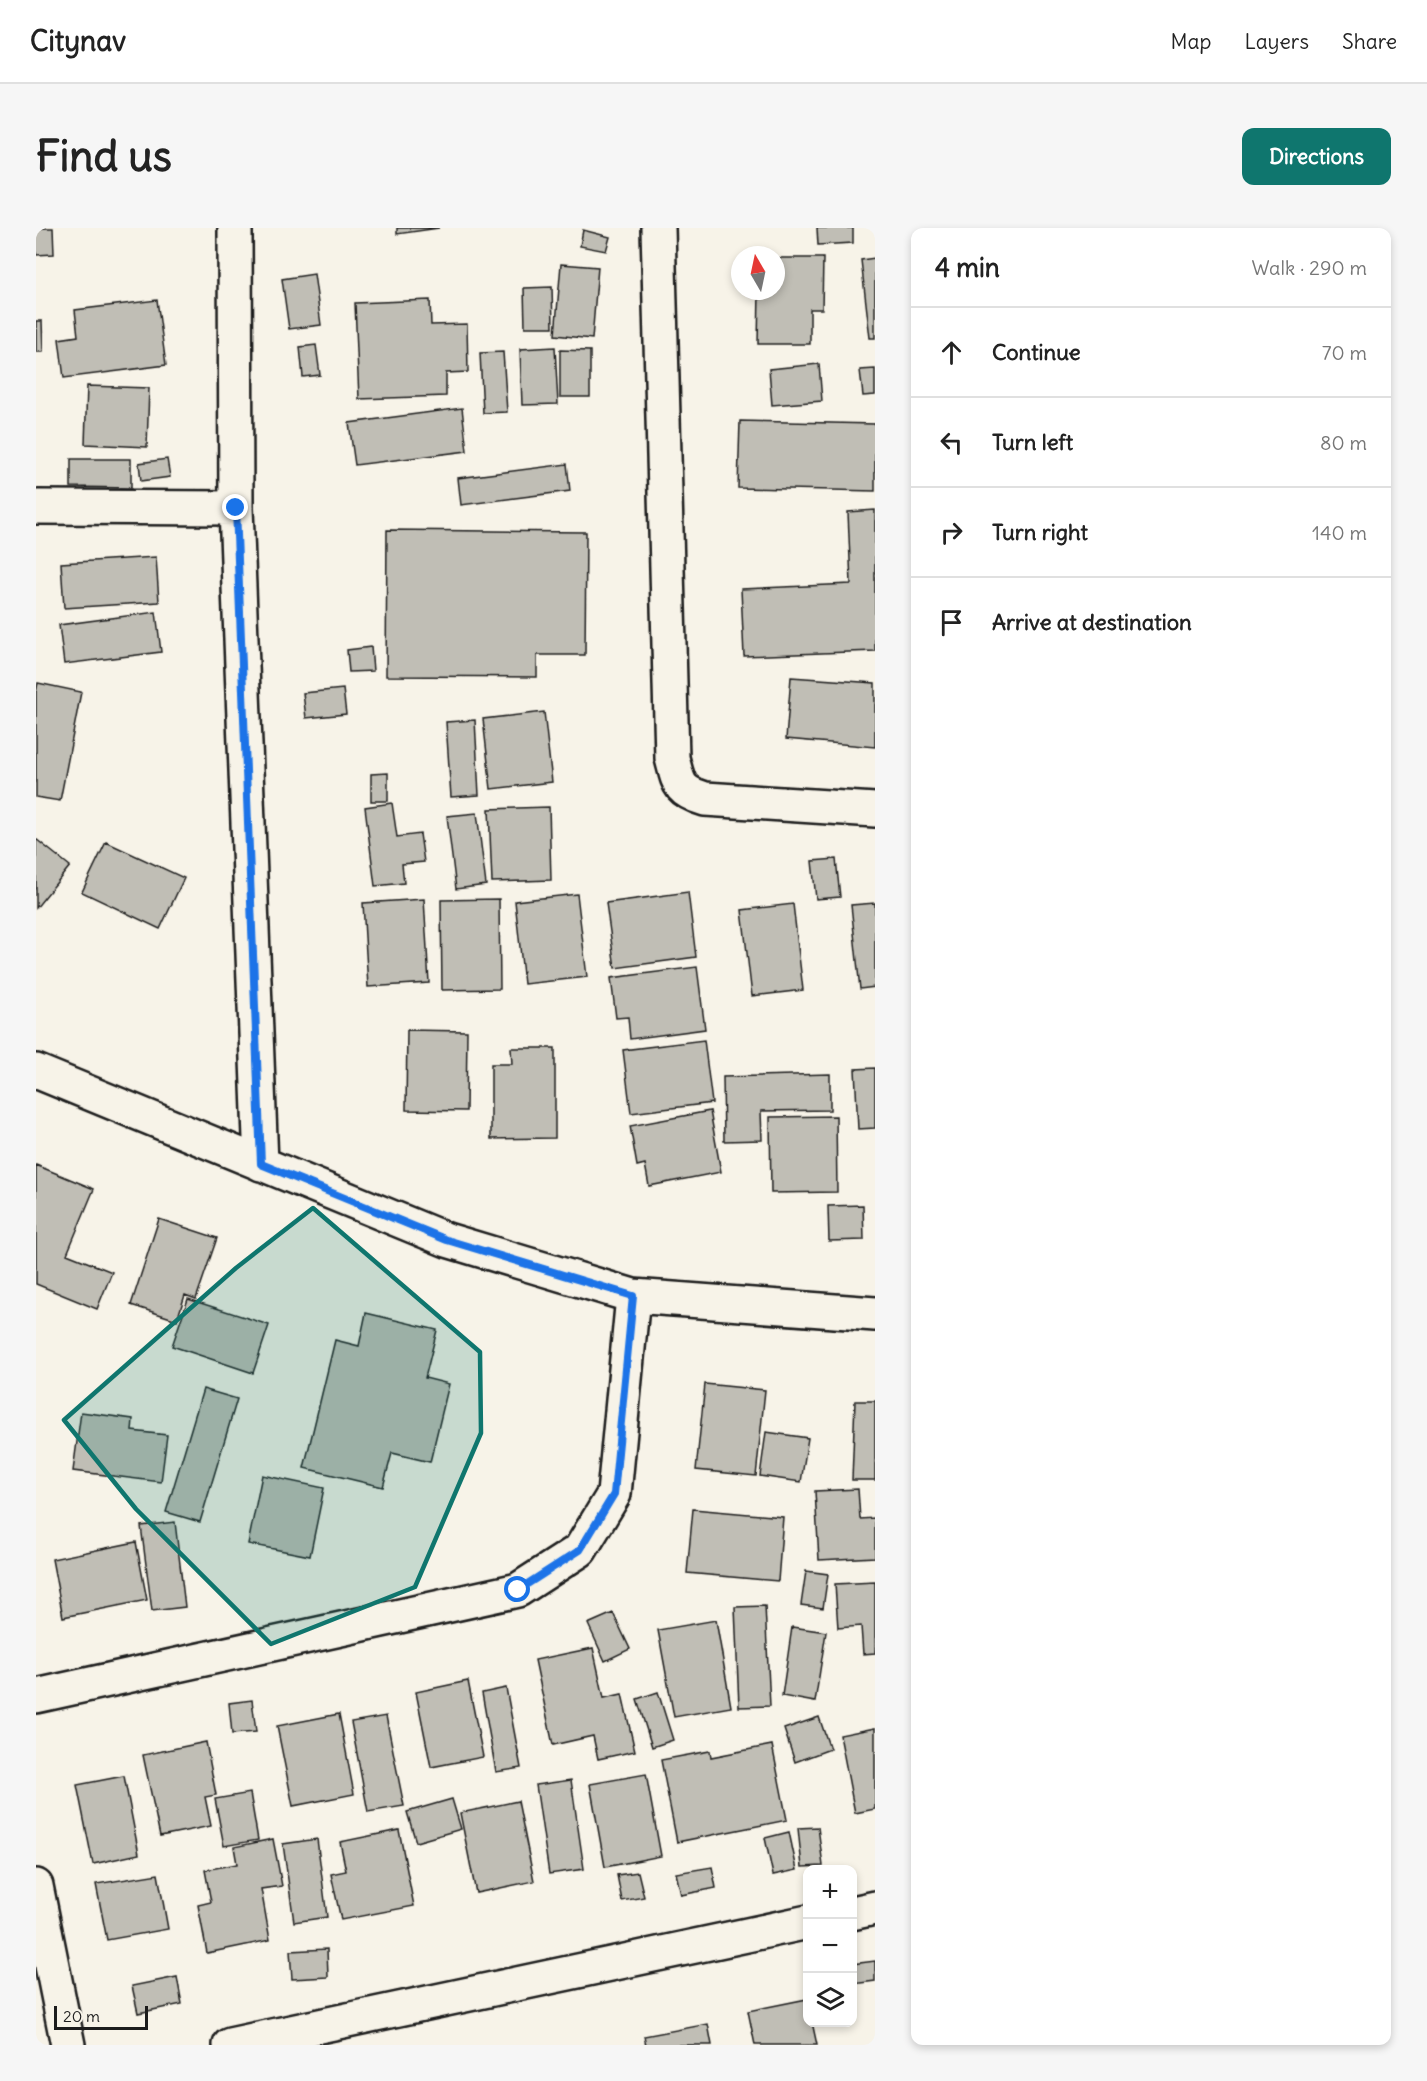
<!DOCTYPE html>
<meta charset="utf-8">
<style>
:root{--surface:#fff;--page:#f6f6f6;--text:#222;--muted:#767676;--line:#e0e0e0;--accent:#0f766e}
body{margin:0;font-family:Delius,sans-serif;background:var(--page);color:var(--text)}
.controls{position:absolute;right:18px;bottom:18px;display:grid;overflow:hidden;border-radius:12px;box-shadow:0 3px 9px #0003}
.controls button{width:54px;height:54px;display:grid;place-items:center;padding:0;border:0;border-bottom:2px solid var(--line);background:var(--surface);color:var(--text);font:30px sans-serif}
.compass{position:absolute;left:695px;top:18px;width:54px;height:54px;border-radius:50%;background:var(--surface);box-shadow:0 3px 9px #0003;rotate:351deg}
.scale{position:absolute;left:18px;bottom:15px;width:94px;box-sizing:border-box;padding-left:6px;border:3px solid #1c1c1c;border-top:0;font-size:16px;line-height:21px;white-space:nowrap;color:#1c1c1c;-webkit-text-stroke:4px #f7f3e8;paint-order:stroke}
.stop{position:absolute;width:18px;height:18px;margin:-14px;border:4px solid #1a73e8;border-radius:50%;background:#fff}
.stop.end{background:#1a73e8;border-color:#fff;box-shadow:0 2px 6px #0008}
.list{margin:0;padding:0;list-style:none}
h2{display:flex;justify-content:space-between;align-items:center;height:78px;margin:0;padding:0 24px;font-size:26px}
h2 small{font-size:20px;font-weight:400;color:var(--muted)}
.list li{display:grid;grid-template-columns:39px 1fr auto;gap:18px;align-items:center;box-sizing:border-box;height:90px;padding:0 24px;border-top:2px solid var(--line)}
.list b{display:block;font-size:22px;white-space:nowrap}
.list em{font-size:20px;font-style:normal;color:var(--muted)}
.icon{flex:none;width:33px;height:33px;fill:none;stroke:currentColor;stroke-width:2;stroke-linecap:round;stroke-linejoin:round}
.map{position:relative;flex:none;width:839px;height:1817px;overflow:hidden;border-radius:12px}
header{display:flex;align-items:center;gap:36px;box-sizing:border-box;height:84px;padding:0 30px;background:var(--surface);border-bottom:2px solid var(--line)}
header strong{font-size:28px}
nav{display:flex;gap:33px;margin-inline-start:auto;font-size:21px}
.intro{display:flex;align-items:center;justify-content:space-between;box-sizing:border-box;height:144px;padding:0 36px}
h1{margin:0;font-size:42px}
.button{padding:15px 27px;border-radius:12px;background:var(--accent);color:#fff;font-size:21px;font-weight:700}
main{display:flex;gap:36px;padding:0 36px}
aside{flex:1;background:var(--surface);border-radius:12px;box-shadow:0 3px 9px #0003}
.map>svg:first-child{display:block}
.building{fill:#c0beb5;stroke:#1c1c1c;stroke-width:1.5}
.lines{fill:none;stroke-linecap:round;stroke-linejoin:round}
.minor-casing{stroke:#1c1c1c;stroke-width:38}
.minor{stroke:#f7f3e8;stroke-width:33}
.route{stroke:#1a73e8;stroke-width:8}
.marked{fill:#0f766e;fill-opacity:0.2;stroke:#0f766e;stroke-width:4.5;stroke-linejoin:round}
</style>
<header>
<strong>Citynav</strong>
<nav><a>Map</a><a>Layers</a><a>Share</a></nav>
</header>
<div class="intro"><h1>Find us</h1><a class="button">Directions</a></div>
<main>
<div class="map">
<svg width="839" height="1817" viewBox="0 0 839 1817">
<rect width="100%" height="100%" fill="#f7f3e8"/>
<filter id="ink" filterUnits="userSpaceOnUse"><feTurbulence type="fractalNoise" baseFrequency=".0167" numOctaves="2"/><feDisplacementMap in="SourceGraphic" scale="12" xChannelSelector="R" yChannelSelector="G"/><feConvolveMatrix kernelMatrix="1 2 1 2 8 2 1 2 1" color-interpolation-filters="sRGB"/></filter>
<g filter="url(#ink)">
<path class="building" d="M 0,0 L 17,0 L 18,26 L 0,27 Z
M 361,0 L 403,0 L 361,6 Z
M 781,0 L 817,0 L 817,15 L 782,17 Z
M 547,2 L 574,9 L 570,23 L 544,18 Z
M 740,30 L 787,30 L 786,81 L 774,81 L 774,116 L 722,116 L 723,63 L 740,63 Z
M 839,30 L 839,110 L 834,110 L 825,32 Z
M 525,36 L 562,39 L 556,111 L 519,107 Z
M 278,46 L 285,97 L 253,101 L 246,51 Z
M 516,59 L 517,99 L 489,99 L 488,60 Z
M 121,72 L 130,137 L 28,150 L 23,111 L 42,108 L 39,82 Z
M 394,72 L 395,97 L 431,96 L 432,144 L 410,145 L 410,168 L 323,171 L 319,75 Z
M 0,93 L 6,93 L 7,124 L 0,124 Z
M 280,117 L 284,147 L 267,149 L 264,119 Z
M 519,119 L 522,176 L 486,177 L 484,121 Z
M 524,122 L 554,123 L 554,169 L 524,169 Z
M 467,124 L 471,184 L 447,185 L 444,125 Z
M 783,136 L 786,173 L 736,177 L 733,141 Z
M 839,141 L 839,167 L 827,168 L 824,142 Z
M 51,158 L 113,160 L 111,219 L 49,216 Z
M 426,180 L 431,223 L 319,237 L 313,195 Z
M 704,193 L 839,196 L 839,263 L 702,260 Z
M 35,231 L 95,231 L 95,260 L 35,259 Z
M 131,231 L 134,249 L 105,253 L 103,235 Z
M 531,236 L 534,263 L 425,277 L 422,250 Z
M 839,282 L 839,423 L 708,428 L 705,361 L 815,356 L 812,284 Z
M 351,302 L 550,304 L 549,427 L 501,427 L 501,449 L 350,448 Z
M 120,329 L 123,374 L 28,380 L 25,335 Z
M 120,384 L 125,424 L 28,436 L 23,397 Z
M 335,419 L 337,443 L 313,444 L 311,422 Z
M 755,449 L 839,455 L 839,519 L 750,511 Z
M 2,455 L 45,464 L 24,573 L 0,569 L 0,464 Z
M 307,461 L 310,486 L 270,490 L 267,465 Z
M 508,484 L 516,554 L 455,561 L 447,491 Z
M 439,492 L 443,567 L 415,569 L 410,494 Z
M 352,545 L 352,573 L 335,573 L 335,546 Z
M 356,575 L 361,609 L 384,606 L 388,634 L 366,636 L 368,655 L 339,658 L 329,579 Z
M 513,579 L 515,652 L 456,654 L 453,581 Z
M 441,585 L 450,657 L 420,661 L 411,588 Z
M 0,611 L 34,638 L 0,680 Z
M 70,614 L 148,650 L 124,701 L 46,664 Z
M 800,631 L 804,669 L 780,671 L 776,633 Z
M 652,664 L 660,729 L 579,740 L 570,675 Z
M 541,666 L 551,749 L 488,756 L 479,673 Z
M 388,671 L 393,755 L 332,759 L 327,675 Z
M 463,671 L 464,761 L 406,762 L 405,672 Z
M 839,675 L 839,759 L 824,761 L 815,677 Z
M 757,676 L 767,762 L 716,768 L 706,682 Z
M 661,739 L 669,801 L 594,811 L 592,789 L 580,790 L 575,750 Z
M 371,802 L 431,803 L 430,883 L 370,882 Z
M 668,812 L 676,875 L 595,885 L 587,822 Z
M 475,820 L 519,820 L 519,910 L 455,911 L 455,836 L 476,836 Z
M 839,840 L 839,900 L 822,901 L 819,841 Z
M 794,846 L 794,882 L 725,883 L 726,912 L 688,913 L 687,849 Z
M 674,883 L 685,944 L 613,958 L 609,936 L 601,938 L 594,898 Z
M 800,888 L 801,964 L 735,965 L 734,889 Z
M 0,937 L 58,961 L 31,1026 L 76,1044 L 61,1081 L 0,1056 Z
M 827,977 L 828,1012 L 793,1013 L 792,978 Z
M 123,991 L 181,1010 L 160,1071 L 149,1067 L 141,1092 L 95,1077 Z
M 152,1071 L 233,1097 L 217,1145 L 136,1118 Z
M 330,1085 L 401,1102 L 389,1150 L 413,1156 L 394,1234 L 356,1225 L 347,1259 L 268,1240 L 299,1112 L 323,1118 Z
M 669,1156 L 729,1162 L 720,1248 L 660,1242 Z
M 167,1161 L 201,1171 L 164,1294 L 130,1284 Z
M 819,1173 L 839,1173 L 839,1252 L 816,1252 Z
M 45,1184 L 97,1191 L 96,1203 L 131,1207 L 125,1254 L 37,1243 Z
M 730,1204 L 772,1210 L 765,1254 L 724,1248 Z
M 226,1247 L 288,1260 L 274,1328 L 212,1316 Z
M 822,1261 L 824,1291 L 839,1290 L 839,1329 L 783,1332 L 779,1263 Z
M 657,1281 L 747,1289 L 742,1353 L 651,1345 Z
M 139,1294 L 149,1379 L 116,1383 L 105,1298 Z
M 100,1314 L 111,1372 L 27,1389 L 16,1331 Z
M 770,1343 L 792,1346 L 787,1380 L 765,1377 Z
M 839,1354 L 839,1425 L 827,1426 L 825,1398 L 802,1400 L 799,1356 Z
M 729,1378 L 734,1478 L 703,1479 L 699,1379 Z
M 577,1385 L 594,1421 L 569,1433 L 552,1396 Z
M 680,1392 L 695,1479 L 638,1489 L 622,1402 Z
M 756,1399 L 790,1404 L 779,1474 L 746,1468 Z
M 557,1420 L 568,1470 L 586,1466 L 599,1523 L 562,1531 L 557,1508 L 517,1517 L 499,1432 Z
M 432,1453 L 447,1529 L 395,1539 L 380,1464 Z
M 470,1460 L 485,1540 L 460,1544 L 446,1465 Z
M 622,1464 L 637,1512 L 616,1519 L 601,1471 Z
M 216,1472 L 220,1504 L 196,1506 L 193,1475 Z
M 303,1486 L 318,1566 L 257,1578 L 241,1498 Z
M 350,1488 L 368,1578 L 332,1584 L 315,1494 Z
M 783,1489 L 794,1521 L 759,1534 L 748,1501 Z
M 839,1500 L 839,1581 L 819,1585 L 804,1507 Z
M 170,1514 L 180,1567 L 169,1569 L 175,1598 L 124,1608 L 107,1527 Z
M 736,1517 L 751,1592 L 641,1614 L 625,1532 L 674,1523 L 675,1529 Z
M 610,1546 L 625,1628 L 569,1639 L 554,1556 Z
M 88,1548 L 103,1626 L 57,1636 L 41,1557 Z
M 535,1552 L 548,1641 L 513,1646 L 500,1557 Z
M 214,1565 L 222,1612 L 188,1618 L 179,1571 Z
M 416,1571 L 425,1601 L 380,1614 L 371,1584 Z
M 482,1573 L 498,1653 L 440,1665 L 424,1585 Z
M 782,1599 L 787,1638 L 766,1639 L 762,1600 Z
M 363,1602 L 378,1678 L 305,1692 L 295,1646 L 310,1643 L 304,1614 Z
M 753,1604 L 761,1642 L 737,1647 L 729,1610 Z
M 237,1611 L 246,1658 L 225,1661 L 234,1712 L 171,1725 L 162,1677 L 175,1674 L 169,1642 L 201,1636 L 198,1619 Z
M 281,1611 L 291,1689 L 258,1694 L 247,1616 Z
M 676,1639 L 680,1660 L 645,1667 L 640,1645 Z
M 602,1644 L 608,1669 L 586,1673 L 581,1647 Z
M 122,1646 L 132,1701 L 71,1712 L 60,1656 Z
M 291,1721 L 292,1749 L 256,1751 L 254,1723 Z
M 839,1733 L 839,1753 L 817,1756 L 816,1736 Z
M 141,1749 L 146,1776 L 102,1785 L 96,1758 Z
M 771,1771 L 772,1794 L 776,1794 L 781,1817 L 719,1817 L 712,1783 Z
M 672,1796 L 676,1817 L 610,1817 L 608,1808 Z"/>
<g class="lines">
<defs>
<path id="minor" d="M 199,0 L 200,280 L 225,936
M 622,0 L 636,530 C 643,556 642,563 669,571 L 839,582
M 0,279 L 200,280
M 0,843 L 411,1012 L 597,1068 L 839,1086
M 0,1468 L 482,1362 L 544,1322 L 578,1266 L 597,1068
M 0,1658 L 32,1817
M 816,1685 L 839,1680
M 194,1817 L 772,1694"/>
</defs>
<use href="#minor" class="minor-casing"/>
<use href="#minor" class="minor"/>
</g>
</g>
<g class="lines" filter="url(#ink)">
<path class="route" d="M 200,280 L 225,936 L 411,1012 L 597,1068 L 578,1266 L 544,1322 L 482,1362"/>
</g>
<path class="marked" d="M 277,980 L 444,1124 L 445,1205 L 379,1359 L 235,1416 L 100,1281 L 28,1192 L 200,1040 Z"/>
</svg>
<div class="controls">
<button>+</button>
<button>−</button>
<button><svg class="icon" aria-label="layers" viewBox="0 0 24 24"><path d="M12 4l9 5-9 5-9-5zM3 14l9 5 9-5"/></svg></button>
</div>
<svg class="compass" viewBox="-18 -18 36 36"><path d="M0-13l5 13h-10z" fill="#e53935"/><path d="M0 13l5-13h-10z" fill="#767676"/></svg>
<div class="scale">20 m</div>
<div class="stop" style="left:482px;top:1362px"></div>
<div class="stop end" style="left:200px;top:280px"></div>
</div>
<aside>
<h2>4 min<small>Walk · 290 m</small></h2>
<ul class="list">
<li><svg class="icon" aria-label="ahead" viewBox="0 0 24 24"><path d="M12 20V5M6 11l6-6 6 6"/></svg><div><b>Continue</b></div><em>70 m</em></li>
<li><svg class="icon" aria-label="left" viewBox="0 0 24 24"><path d="M17 20v-9H6M10 6l-5 5 5 5"/></svg><div><b>Turn left</b></div><em>80 m</em></li>
<li><svg class="icon" aria-label="right" viewBox="0 0 24 24"><path d="M7 20v-9h11M14 6l5 5-5 5"/></svg><div><b>Turn right</b></div><em>140 m</em></li>
<li><svg class="icon" aria-label="arrive" viewBox="0 0 24 24"><path d="M6 21V4h12l-3 4 3 4H6"/></svg><div><b>Arrive at destination</b></div></li>
</ul>
</aside>
</main>
